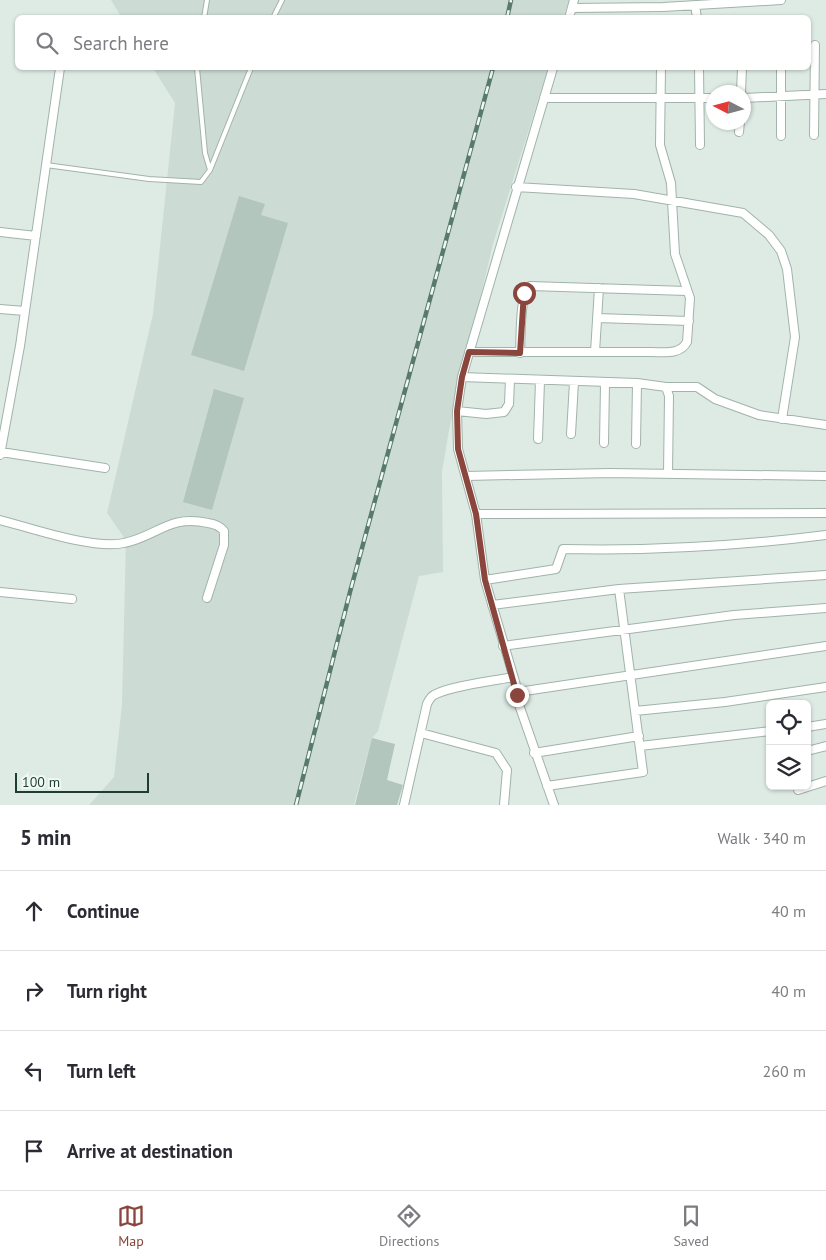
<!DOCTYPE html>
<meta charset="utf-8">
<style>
:root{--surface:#fff;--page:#f2f2f3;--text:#2b2b33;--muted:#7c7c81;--line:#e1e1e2;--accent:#8a463c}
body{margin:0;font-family:"PT Sans",sans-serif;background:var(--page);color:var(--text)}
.controls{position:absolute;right:15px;bottom:15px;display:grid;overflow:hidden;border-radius:8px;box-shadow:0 1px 4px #0004}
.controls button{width:45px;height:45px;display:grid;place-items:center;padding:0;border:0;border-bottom:1px solid var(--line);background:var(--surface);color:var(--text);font:25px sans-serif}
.compass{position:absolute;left:706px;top:85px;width:45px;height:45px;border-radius:50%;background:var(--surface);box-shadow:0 1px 4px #0004;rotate:276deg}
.scale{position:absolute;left:15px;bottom:12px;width:134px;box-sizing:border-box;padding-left:5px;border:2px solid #1e3d32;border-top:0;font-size:14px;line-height:18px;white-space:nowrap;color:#1e3d32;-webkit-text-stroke:4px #eff8f2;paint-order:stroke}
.stop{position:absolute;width:15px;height:15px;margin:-11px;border:4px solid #8a463c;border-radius:50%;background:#fff}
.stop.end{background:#8a463c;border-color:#fff;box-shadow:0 1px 5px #0008}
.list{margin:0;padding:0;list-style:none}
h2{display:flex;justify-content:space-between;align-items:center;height:65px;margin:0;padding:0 20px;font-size:21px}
h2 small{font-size:16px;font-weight:400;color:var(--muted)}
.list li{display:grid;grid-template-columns:32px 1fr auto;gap:15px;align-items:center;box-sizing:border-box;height:80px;padding:0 20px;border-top:1px solid var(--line)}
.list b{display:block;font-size:19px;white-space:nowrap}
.list em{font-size:16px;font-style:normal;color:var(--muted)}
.icon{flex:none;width:28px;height:28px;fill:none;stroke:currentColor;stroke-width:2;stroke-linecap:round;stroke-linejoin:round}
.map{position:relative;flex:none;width:826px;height:805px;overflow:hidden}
.search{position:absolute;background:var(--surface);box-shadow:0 1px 4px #0004;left:15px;right:15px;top:15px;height:55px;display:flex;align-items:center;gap:12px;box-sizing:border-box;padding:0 18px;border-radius:8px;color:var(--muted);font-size:19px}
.sheet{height:385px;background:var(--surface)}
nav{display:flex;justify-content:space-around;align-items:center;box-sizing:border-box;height:70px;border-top:1px solid var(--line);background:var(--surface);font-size:14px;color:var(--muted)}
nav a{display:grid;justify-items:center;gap:2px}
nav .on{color:var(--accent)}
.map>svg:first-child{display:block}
.built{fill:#ccdbd3}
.building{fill:#b3c6bd}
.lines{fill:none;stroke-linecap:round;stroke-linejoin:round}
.lane-casing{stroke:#a1b3ab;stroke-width:6}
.street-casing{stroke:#a1b3ab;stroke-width:10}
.lane{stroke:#fff;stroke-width:4}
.street{stroke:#fff;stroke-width:8}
.rail-casing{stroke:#58796d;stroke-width:4.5}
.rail{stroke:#eff8f2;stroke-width:2.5;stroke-dasharray:8;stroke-linecap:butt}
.route{stroke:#8a463c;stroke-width:6}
</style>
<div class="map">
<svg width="826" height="805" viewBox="0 0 826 805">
<rect width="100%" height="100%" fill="#deebe4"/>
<path class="built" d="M 111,0 L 569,0 L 563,18 L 122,18 Z
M 153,68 L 548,68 L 493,244 L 449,430 L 442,472 L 443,572 L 419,576 L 378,731 L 372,738 L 354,805 L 89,805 L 114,777 L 122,704 L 126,540 L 107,513 L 153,314 L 175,103 Z"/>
<path class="building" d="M 239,196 L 265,204 L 261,215 L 288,223 L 244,371 L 191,355 Z
M 214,389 L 244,398 L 212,510 L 183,502 Z
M 372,738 L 395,744 L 387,780 L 403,785 L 397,805 L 355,805 Z"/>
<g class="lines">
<defs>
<path id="lane" d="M 204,18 L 207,0
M 273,18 L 282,0
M 197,68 L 205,153 L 210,170
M 46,165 L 149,179 L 201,182 L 210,170 L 251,68"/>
<path id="street" d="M 695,5 L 697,18
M 572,8 L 663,7 L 781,0
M 569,18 L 574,0
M 699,68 L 700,145
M 741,92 L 742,68
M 544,98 L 714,98
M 744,98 L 826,94
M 739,132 L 740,122
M 814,135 L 815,45
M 781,136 L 781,68
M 516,187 L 634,194 L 743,213 L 769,235 L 781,251 L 787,269 L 795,337 L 782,419
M 0,232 L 36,236
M 0,309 L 25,311
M 597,318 L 689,321
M 469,352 L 651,352 C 664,352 680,355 687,342 L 690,298 L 675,254 L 671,183 L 660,145 L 661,68
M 595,352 L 599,288
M 520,353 C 521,339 519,294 530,286 L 687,291
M 462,377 L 637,383 L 666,387 L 669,396 L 668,474
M 666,387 L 697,387 L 715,399 L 759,415 L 826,425
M 457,411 L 486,414 L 504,412 L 509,404 L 510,379
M 571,434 L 574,382
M 538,439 L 540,381
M 604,443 L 605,384
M 636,444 L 637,383
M 1,452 L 105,468
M 0,455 L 20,346 L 60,68
M 466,476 L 610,473 L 826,476
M 476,514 L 826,513
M 0,520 C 31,528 94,550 124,543 C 158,536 169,514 208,523 C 215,524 220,526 224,531 L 224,545 L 207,598
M 485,580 L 556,569 L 563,549 C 651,551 739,546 826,535
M 0,592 L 72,599
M 492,605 L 619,589 L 826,575
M 503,646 L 734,615 L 826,608
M 518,692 L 485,580 L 476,514 L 458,449 L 457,411 L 462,377 L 553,68
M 635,711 L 725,702 L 826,687
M 807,727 L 826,724
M 421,733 L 496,753 L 507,770 L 504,805
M 640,746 L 770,731
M 807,751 L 826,746
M 534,753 L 639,736
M 547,786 L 643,772 L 619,589
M 798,790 L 826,781
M 404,805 L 427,704 C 429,700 430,697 434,695 C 449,686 493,681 513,677
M 554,805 L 517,699 L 518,692 L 826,646"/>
</defs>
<use href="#lane" class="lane-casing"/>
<use href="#street" class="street-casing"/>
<use href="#lane" class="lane"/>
<use href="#street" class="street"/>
<defs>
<path id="rail" d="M 507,18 L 511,0
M 296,805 L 350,592 L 493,68"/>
</defs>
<use href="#rail" class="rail-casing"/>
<use href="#rail" class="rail"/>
</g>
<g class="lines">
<path class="route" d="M 517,695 L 485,580 L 476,514 L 458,449 L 457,411 L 462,377 L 469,352 L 520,353 L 524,293"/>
</g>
</svg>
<div class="controls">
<button><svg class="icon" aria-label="locate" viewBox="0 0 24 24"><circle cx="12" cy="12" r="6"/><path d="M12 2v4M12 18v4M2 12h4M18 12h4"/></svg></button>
<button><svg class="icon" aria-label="layers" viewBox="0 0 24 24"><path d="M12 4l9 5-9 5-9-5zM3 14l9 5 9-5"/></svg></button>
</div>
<svg class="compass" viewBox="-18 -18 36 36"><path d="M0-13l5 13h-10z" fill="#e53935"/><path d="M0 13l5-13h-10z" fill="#7c7c81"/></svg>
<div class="scale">100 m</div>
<div class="stop" style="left:524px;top:293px"></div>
<div class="stop end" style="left:517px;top:695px"></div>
<div class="search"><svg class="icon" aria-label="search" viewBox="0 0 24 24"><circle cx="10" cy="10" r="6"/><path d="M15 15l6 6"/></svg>Search here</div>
</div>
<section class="sheet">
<h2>5 min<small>Walk · 340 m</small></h2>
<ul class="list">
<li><svg class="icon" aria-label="ahead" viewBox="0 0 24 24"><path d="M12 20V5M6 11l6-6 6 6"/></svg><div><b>Continue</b></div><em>40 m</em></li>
<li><svg class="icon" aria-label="right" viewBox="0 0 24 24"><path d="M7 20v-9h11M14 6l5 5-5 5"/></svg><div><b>Turn right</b></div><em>40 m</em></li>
<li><svg class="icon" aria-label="left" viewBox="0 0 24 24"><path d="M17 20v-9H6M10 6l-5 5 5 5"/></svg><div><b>Turn left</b></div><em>260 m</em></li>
<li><svg class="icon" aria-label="arrive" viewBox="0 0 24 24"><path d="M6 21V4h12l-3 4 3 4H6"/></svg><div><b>Arrive at destination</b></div></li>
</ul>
</section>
<nav>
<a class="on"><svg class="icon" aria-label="map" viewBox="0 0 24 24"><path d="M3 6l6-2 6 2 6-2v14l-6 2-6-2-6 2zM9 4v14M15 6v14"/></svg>Map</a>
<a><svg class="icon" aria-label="directions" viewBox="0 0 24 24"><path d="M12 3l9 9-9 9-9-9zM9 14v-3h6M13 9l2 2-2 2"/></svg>Directions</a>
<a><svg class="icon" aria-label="saved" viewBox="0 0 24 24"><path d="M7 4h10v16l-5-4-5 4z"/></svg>Saved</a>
</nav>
